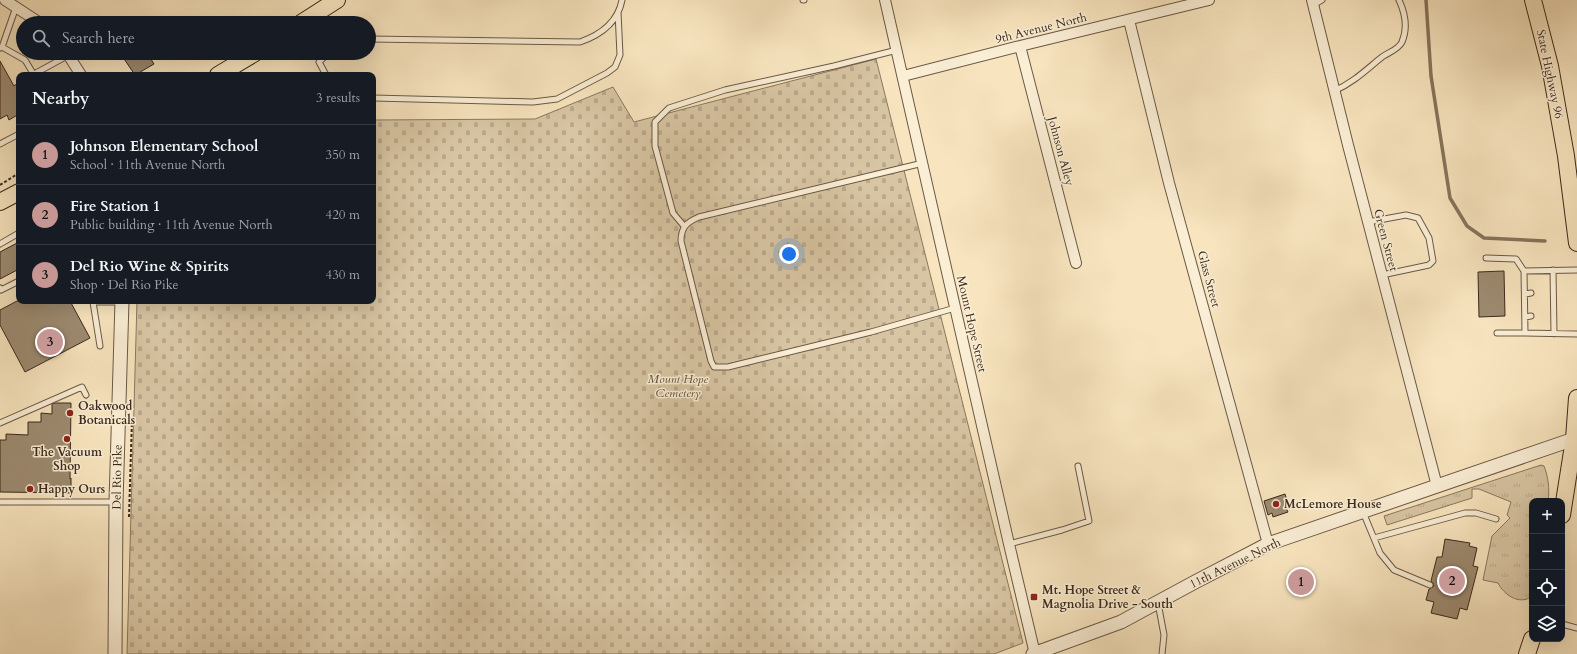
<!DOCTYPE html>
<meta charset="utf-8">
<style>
:root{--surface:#171b24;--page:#242831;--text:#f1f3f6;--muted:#9ea1a6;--line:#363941;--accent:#c59692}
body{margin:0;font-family:Cardo,serif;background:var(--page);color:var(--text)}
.controls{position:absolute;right:12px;bottom:12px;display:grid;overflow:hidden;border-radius:8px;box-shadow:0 4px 16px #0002}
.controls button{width:36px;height:36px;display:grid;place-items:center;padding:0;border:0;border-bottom:1px solid var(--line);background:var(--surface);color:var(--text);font:20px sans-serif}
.you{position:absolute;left:789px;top:254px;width:14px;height:14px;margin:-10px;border:3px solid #fff;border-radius:50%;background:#1a73e8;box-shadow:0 0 0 6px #1a73e833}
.badge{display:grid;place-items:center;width:26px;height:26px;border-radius:50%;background:var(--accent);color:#111;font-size:13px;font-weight:700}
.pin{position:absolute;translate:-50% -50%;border:2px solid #fff;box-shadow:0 1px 4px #0006}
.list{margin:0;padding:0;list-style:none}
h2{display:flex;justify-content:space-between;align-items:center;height:52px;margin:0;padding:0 16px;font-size:17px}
h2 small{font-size:13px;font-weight:400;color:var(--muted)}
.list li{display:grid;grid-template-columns:26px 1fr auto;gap:12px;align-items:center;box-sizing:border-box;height:60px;padding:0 16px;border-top:1px solid var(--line)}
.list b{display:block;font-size:15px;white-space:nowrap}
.list p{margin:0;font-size:13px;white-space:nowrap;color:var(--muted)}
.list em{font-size:13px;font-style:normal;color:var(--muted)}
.icon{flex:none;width:22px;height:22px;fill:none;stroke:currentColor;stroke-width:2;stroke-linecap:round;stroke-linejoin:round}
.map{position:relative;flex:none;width:1577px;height:654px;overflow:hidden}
.search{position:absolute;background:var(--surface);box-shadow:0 4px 16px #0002;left:16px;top:16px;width:360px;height:44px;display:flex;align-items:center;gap:10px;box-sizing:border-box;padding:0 14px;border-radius:22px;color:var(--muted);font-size:15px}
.panel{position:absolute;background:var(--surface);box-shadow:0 4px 16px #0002;left:16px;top:72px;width:360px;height:232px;border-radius:8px}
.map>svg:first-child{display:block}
.grass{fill:url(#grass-tufts);stroke:#8a7860}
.cemetery{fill:url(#cemetery-stones);stroke:#8a7860}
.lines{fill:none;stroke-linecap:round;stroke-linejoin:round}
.stream{stroke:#86745d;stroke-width:3.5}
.building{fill:#9d8b71;stroke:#3b2a1c}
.service-casing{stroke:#6a5945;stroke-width:7}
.minor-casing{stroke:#6a5945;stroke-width:12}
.tertiary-casing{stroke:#6a5945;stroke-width:15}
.primary-casing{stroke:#3b2a1c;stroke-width:18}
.path{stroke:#3b2a1c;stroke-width:2;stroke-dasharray:3 2;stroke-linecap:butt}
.service{stroke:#faeed5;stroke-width:5}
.minor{stroke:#faeed5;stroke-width:10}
.tertiary{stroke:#faeed5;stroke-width:13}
.primary{stroke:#f8e5bf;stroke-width:16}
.poi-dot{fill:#8f2418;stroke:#faeed5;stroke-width:1.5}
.labels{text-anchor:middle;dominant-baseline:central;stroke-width:3;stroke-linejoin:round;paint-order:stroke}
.street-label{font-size:12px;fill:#3b2a1c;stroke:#faeed5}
.park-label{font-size:12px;font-style:italic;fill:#62513e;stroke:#faeed5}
.poi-label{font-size:12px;font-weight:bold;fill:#3b2a1c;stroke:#faeed5;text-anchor:start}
</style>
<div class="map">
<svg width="1577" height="654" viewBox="0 0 1577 654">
<defs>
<pattern id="grass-tufts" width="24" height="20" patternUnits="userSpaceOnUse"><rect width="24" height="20" fill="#d8c5a3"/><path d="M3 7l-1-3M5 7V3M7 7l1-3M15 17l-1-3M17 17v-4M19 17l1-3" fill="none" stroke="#baa98c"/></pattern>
<pattern id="cemetery-stones" width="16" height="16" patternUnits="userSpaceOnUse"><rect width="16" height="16" fill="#d8c5a3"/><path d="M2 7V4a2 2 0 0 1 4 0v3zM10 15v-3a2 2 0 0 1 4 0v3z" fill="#baa98c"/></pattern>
</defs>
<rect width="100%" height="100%" fill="#f8e5bf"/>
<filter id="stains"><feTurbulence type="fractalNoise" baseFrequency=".005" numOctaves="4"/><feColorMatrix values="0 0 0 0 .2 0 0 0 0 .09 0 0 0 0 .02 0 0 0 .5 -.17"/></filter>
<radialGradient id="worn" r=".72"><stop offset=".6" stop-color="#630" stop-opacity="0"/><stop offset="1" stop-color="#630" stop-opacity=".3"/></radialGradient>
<path class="grass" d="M 1541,465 L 1544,466 C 1548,476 1550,489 1548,501 L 1532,501 L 1532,593 L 1531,597 C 1519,605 1504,595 1498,583 L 1483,580 L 1492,536 L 1510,518 L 1507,515 L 1511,502 L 1479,489 L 1472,489 L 1472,498 L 1387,525 L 1384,516 Z"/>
<path class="cemetery" d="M 876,59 L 1023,643 L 994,654 L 127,654 L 137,301 L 373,301 L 373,120 L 535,119 L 613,87 L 634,122 Z"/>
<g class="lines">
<path class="stream" d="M 1426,0 L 1431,76 L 1450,198 L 1467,226 L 1484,238 L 1545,241"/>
</g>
<path class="building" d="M 120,53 L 147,53 L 154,64 L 135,75 Z
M 0,61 L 14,86 L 19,82 L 19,114 L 9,120 L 7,115 L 0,119 Z
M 19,242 L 19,269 L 0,279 L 0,252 Z
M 1504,271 L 1505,316 L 1479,317 L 1478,272 Z
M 17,301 L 70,301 L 90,338 L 25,372 L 0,325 L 0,310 Z
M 55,403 L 71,403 L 70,479 L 71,478 L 71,493 L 0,492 L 0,440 L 6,440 L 6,434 L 28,435 L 28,422 L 41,422 L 41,413 L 52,414 L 52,404 Z
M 1285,494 L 1289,507 L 1286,508 L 1288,512 L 1273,517 L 1272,513 L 1268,515 L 1264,501 Z
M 1445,539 L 1470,543 L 1469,546 L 1477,548 L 1473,566 L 1478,567 L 1467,610 L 1460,608 L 1457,619 L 1431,613 L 1434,602 L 1426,600 L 1429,589 L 1434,586 L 1433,583 L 1431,581 L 1437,557 L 1442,557 Z"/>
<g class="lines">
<defs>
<path id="service" d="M 803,0 L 804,0
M 1313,5 L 1322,0
M 369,39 L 580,42 C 600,35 618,22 622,0
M 2,47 L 25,60 L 34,75
M 0,48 L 2,47 L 16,7
M 34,74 L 69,55
M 326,75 L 319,62 L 329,53
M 1334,91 C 1353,83 1367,69 1382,57 C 1389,52 1398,50 1402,42 C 1408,28 1405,13 1399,0
M 373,98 L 533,102 L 557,99 L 607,73 L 615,67 L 620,55 L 618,12
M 0,144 L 19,134
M 923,163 L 699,217 C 687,222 681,227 681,241 L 711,361 L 714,367 L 728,367 L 744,363 L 871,332 L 955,308
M 1368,222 L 1406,215 L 1418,218 L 1429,238 L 1433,261 L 1429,265 L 1382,275
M 684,226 L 673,213 L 655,146 L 655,122 L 669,108 L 725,90 L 834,66 L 897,50
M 0,244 L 19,233
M 1486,258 L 1516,259 L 1524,271 L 1577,270
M 1553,270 L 1554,334
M 1524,271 L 1525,333 L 1577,334
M 0,288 L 1,290 L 19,281
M 1525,294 L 1531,293
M 1525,317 L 1531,316
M 1497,333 L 1525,333
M 100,346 L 93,302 L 121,302
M 0,423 L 82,387 L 86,395
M 0,502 L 115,502
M 1363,512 L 1380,553 L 1394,570 L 1430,585
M 1374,538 L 1465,513 L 1476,513 L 1496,519
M 1009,544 L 1062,530 L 1089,521 L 1078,466
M 1158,603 L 1164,635 L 1162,654
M 1562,624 L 1577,628"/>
<path id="minor" d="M 5,0 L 40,23
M 885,0 L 1009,544 L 1035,654
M 1312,0 L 1348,145 L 1437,486
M 1129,20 L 1169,183 L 1268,544
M 1020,46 L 1076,263
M 67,53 L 81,75
M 903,76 L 1020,46 L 1209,0"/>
<path id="tertiary" d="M 115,654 L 116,502 L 122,301
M 1033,654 L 1121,622 L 1195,582 L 1268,544 L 1574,439"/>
<path id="primary" d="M 1533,0 L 1550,66 L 1566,156 L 1577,243
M 301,23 L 337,0
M 218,75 L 255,53
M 0,202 L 19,192
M 1562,515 L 1574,439 L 1577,398
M 1527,654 L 1532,639"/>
</defs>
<use href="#service" class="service-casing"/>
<use href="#minor" class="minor-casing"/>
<use href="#tertiary" class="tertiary-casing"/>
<use href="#primary" class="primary-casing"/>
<path class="path" d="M 0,185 L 19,173
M 129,517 L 132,419"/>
<use href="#service" class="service"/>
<use href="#minor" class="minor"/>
<use href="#tertiary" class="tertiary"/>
<use href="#primary" class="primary"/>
</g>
<g class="poi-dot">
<circle cx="70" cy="413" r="4"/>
<circle cx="67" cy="439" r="4"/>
<circle cx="30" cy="489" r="4"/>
<circle cx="1276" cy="504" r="4"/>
<rect x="1030" y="593" width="8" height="8" rx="2"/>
</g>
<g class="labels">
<g class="street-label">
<text transform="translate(1041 28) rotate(-14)">9th Avenue North</text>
<text transform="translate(1550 74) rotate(78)">State Highway 96</text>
<text transform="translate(1061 151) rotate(75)">Johnson Alley</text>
<text transform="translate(1386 240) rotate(75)">Green Street</text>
<text transform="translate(1209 279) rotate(75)">Glass Street</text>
<text transform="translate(972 324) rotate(77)">Mount Hope Street</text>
<text transform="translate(117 477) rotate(-89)">Del Rio Pike</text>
<text transform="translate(1235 563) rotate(-26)">11th Avenue North</text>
</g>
<g class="park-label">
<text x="678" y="379">Mount Hope<tspan x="678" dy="14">Cemetery</tspan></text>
</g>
<g class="poi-label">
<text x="78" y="406">Oakwood<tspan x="78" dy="14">Botanicals</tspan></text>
<text x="67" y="452" text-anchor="middle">The Vacuum<tspan x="67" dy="14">Shop</tspan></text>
<text x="38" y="489">Happy Ours</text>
<text x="1284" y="504">McLemore House</text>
<text x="1042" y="590">Mt. Hope Street &amp;<tspan x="1042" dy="14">Magnolia Drive - South</tspan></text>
</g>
</g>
<rect width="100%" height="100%" filter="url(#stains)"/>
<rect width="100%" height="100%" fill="url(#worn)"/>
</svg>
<div class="controls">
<button>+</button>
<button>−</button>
<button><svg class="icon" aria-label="locate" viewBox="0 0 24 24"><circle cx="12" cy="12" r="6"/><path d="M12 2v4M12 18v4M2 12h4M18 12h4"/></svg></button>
<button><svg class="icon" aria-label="layers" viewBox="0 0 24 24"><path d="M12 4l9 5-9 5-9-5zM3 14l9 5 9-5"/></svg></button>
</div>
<div class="you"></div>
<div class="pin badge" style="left:1301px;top:582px">1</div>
<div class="pin badge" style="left:1452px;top:581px">2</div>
<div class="pin badge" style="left:50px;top:342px">3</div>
<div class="search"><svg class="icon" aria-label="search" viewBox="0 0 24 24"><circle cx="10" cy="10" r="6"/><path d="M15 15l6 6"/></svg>Search here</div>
<section class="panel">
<h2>Nearby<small>3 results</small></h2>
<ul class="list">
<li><span class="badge">1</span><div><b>Johnson Elementary School</b><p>School · 11th Avenue North</p></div><em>350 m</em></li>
<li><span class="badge">2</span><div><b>Fire Station 1</b><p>Public building · 11th Avenue North</p></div><em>420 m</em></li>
<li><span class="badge">3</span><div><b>Del Rio Wine &amp; Spirits</b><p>Shop · Del Rio Pike</p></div><em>430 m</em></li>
</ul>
</section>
</div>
